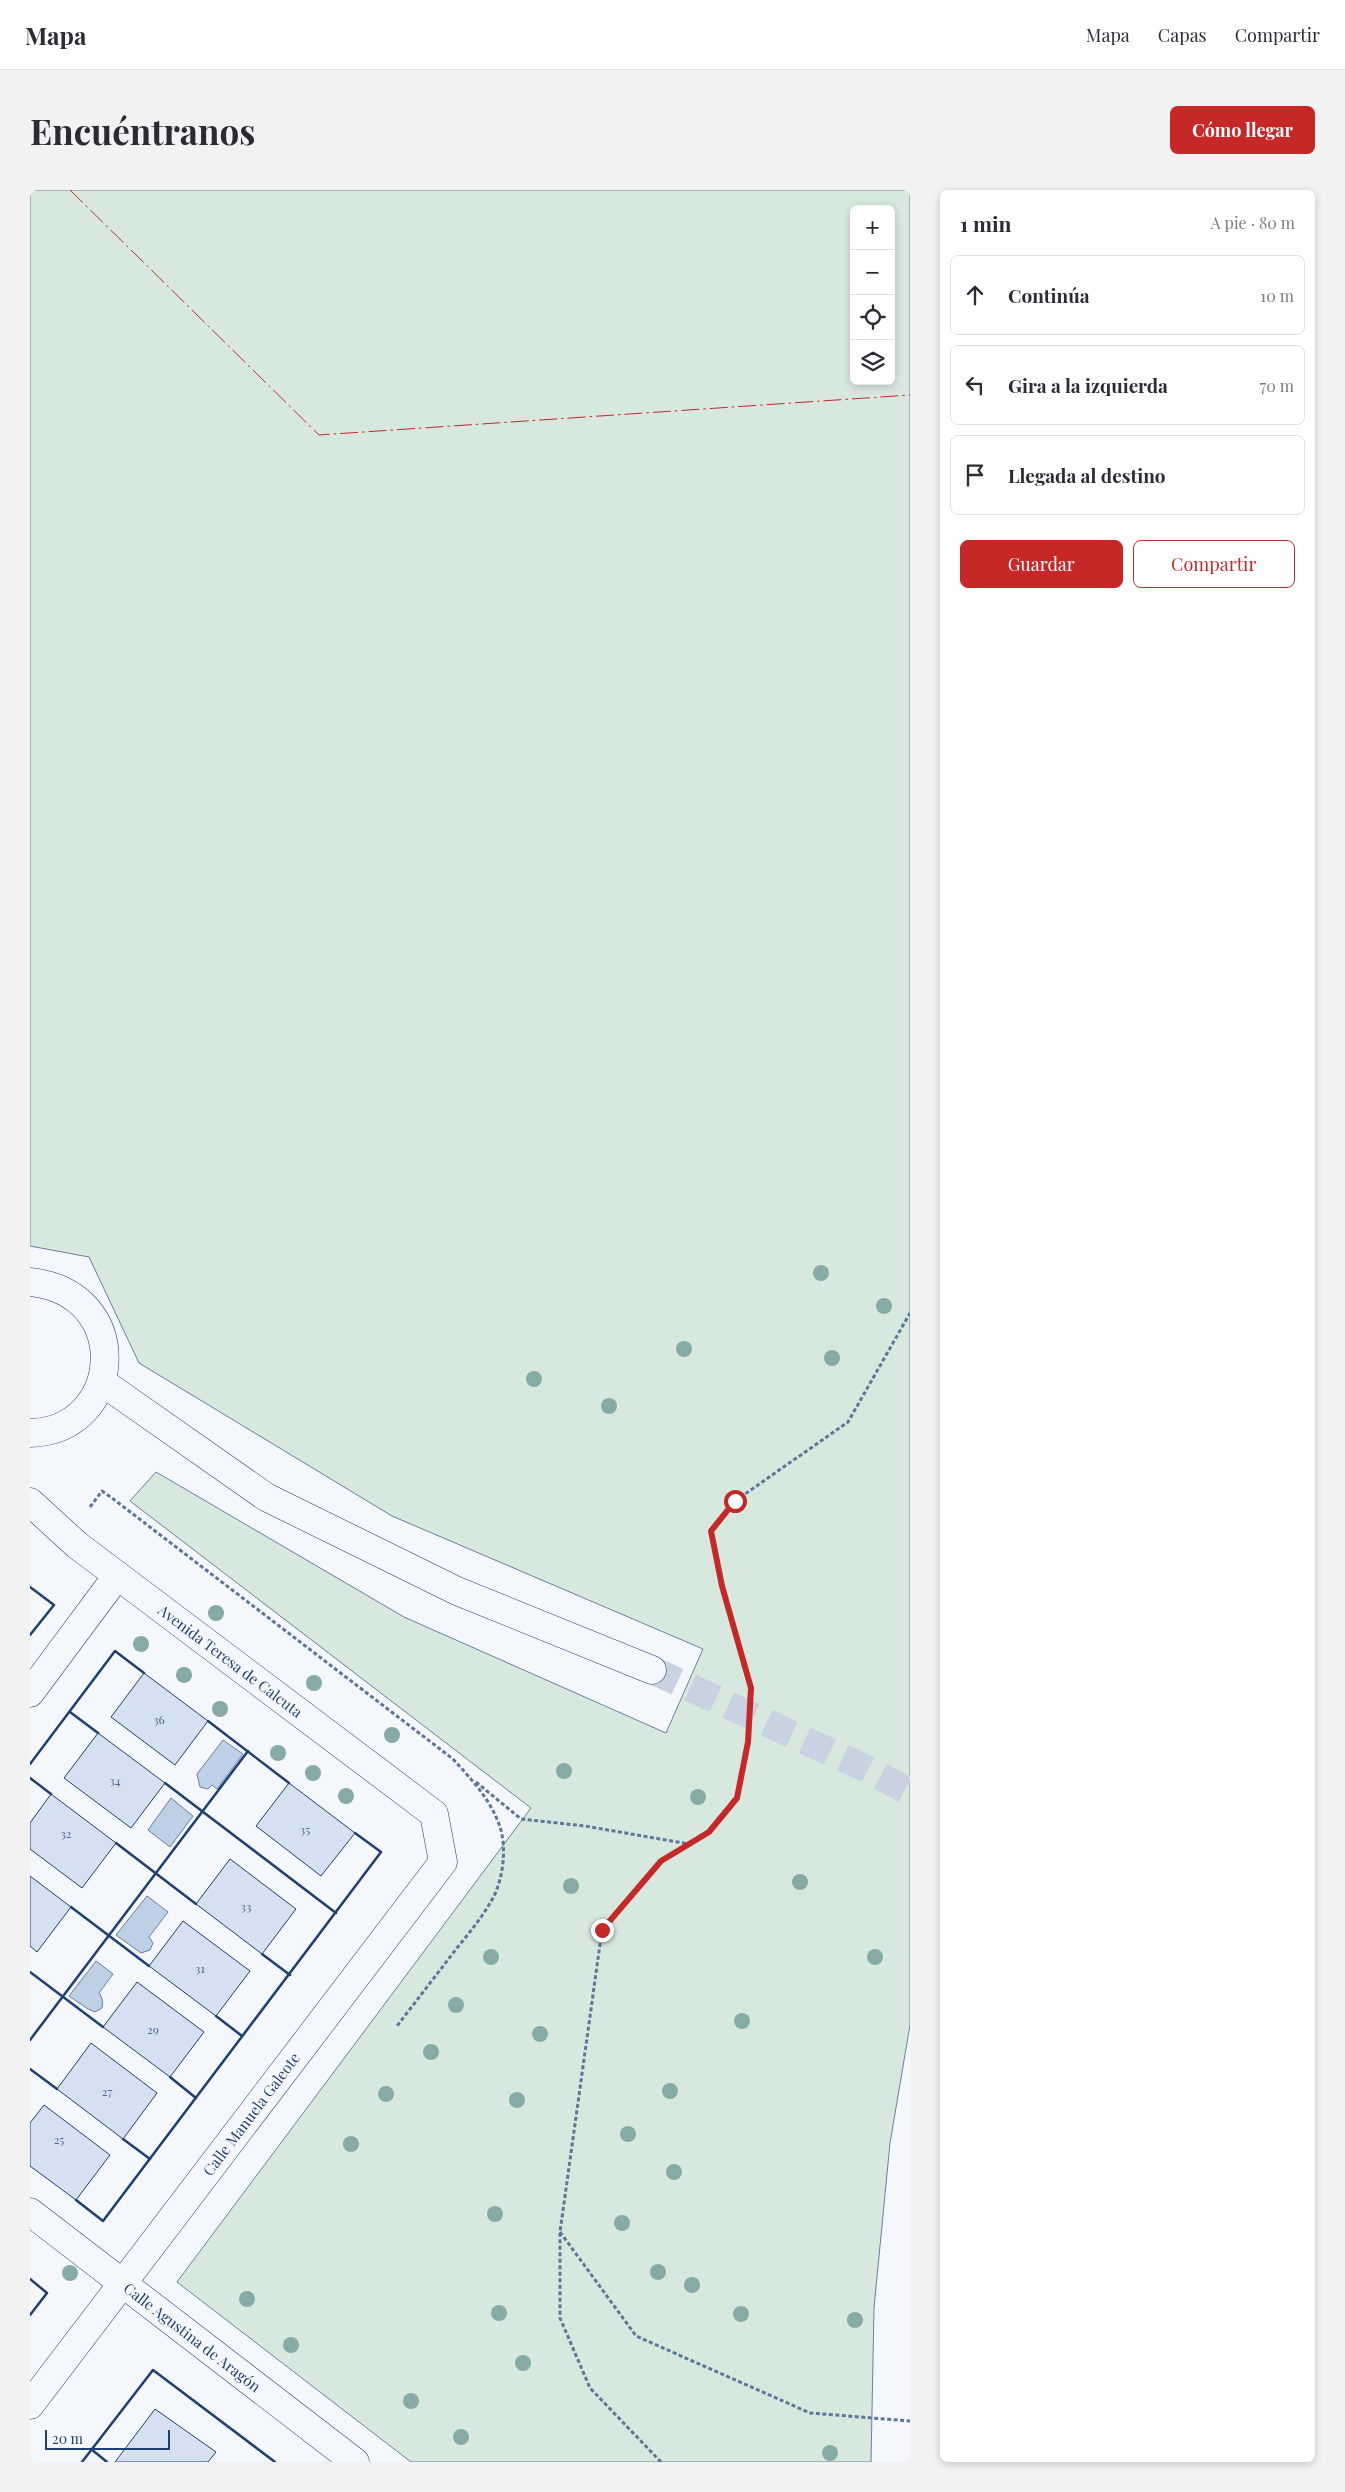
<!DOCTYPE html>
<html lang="es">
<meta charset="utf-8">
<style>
:root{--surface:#fff;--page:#f2f2f3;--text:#2b2b33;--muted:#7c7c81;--line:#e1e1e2;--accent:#c62828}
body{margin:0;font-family:"Playfair Display",serif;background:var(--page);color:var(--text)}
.controls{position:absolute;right:15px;top:15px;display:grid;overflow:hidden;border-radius:8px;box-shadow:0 2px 8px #0003}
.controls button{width:45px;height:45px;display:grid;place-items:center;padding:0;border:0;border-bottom:1px solid var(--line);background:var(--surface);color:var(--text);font:25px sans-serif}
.scale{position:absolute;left:15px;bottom:12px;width:125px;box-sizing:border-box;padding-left:5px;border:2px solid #1d3f73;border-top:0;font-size:14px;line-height:18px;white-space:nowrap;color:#1d3f73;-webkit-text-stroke:4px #f4f7fb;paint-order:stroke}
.stop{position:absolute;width:15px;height:15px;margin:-11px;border:4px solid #c62828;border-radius:50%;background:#fff}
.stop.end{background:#c62828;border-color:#fff;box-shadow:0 1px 5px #0008}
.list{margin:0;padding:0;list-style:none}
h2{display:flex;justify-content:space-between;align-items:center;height:65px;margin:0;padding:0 20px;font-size:21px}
h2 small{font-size:16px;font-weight:400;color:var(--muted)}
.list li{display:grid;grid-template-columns:32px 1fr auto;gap:15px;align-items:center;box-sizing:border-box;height:80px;margin:0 10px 10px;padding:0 10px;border:1px solid var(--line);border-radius:8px}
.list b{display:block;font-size:19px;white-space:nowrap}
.list em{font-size:16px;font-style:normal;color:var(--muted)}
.actions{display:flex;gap:10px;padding:15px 20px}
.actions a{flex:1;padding:11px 0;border:1px solid var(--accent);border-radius:8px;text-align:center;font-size:18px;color:var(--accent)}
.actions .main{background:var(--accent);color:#fff}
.icon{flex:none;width:28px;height:28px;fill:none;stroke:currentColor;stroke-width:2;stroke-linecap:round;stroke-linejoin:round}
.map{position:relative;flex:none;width:880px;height:2272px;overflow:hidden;border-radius:8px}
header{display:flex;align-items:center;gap:30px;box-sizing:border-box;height:70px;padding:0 25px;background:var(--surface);border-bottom:1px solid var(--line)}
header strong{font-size:24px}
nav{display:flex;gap:28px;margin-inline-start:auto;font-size:18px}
.intro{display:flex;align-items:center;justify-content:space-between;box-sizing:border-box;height:120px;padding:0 30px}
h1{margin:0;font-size:35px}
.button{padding:12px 22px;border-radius:8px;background:var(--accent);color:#fff;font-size:18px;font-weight:700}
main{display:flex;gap:30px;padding:0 30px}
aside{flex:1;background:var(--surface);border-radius:8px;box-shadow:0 2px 8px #0003}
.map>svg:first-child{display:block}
.green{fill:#d7e8df;stroke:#687fa3;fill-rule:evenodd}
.water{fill:#bed0e5;stroke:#687fa3}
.building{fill:#d5e0f0;stroke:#1d3f73}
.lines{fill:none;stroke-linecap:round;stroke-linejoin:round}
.street-tunnel{stroke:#c9d2e0;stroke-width:28;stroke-dasharray:28 14;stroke-linecap:butt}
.street-casing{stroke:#1d3f73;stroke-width:29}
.path{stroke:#5e769c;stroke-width:3;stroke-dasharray:4 2.5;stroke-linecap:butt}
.street{stroke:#f4f7fb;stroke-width:28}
.wall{stroke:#1d3f73;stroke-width:2.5}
.power{stroke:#c62828;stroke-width:1;stroke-dasharray:18 4 2.5 4;stroke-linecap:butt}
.tree{fill:#86aba6}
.route{stroke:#c62828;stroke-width:6}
.labels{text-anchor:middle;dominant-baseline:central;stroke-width:4;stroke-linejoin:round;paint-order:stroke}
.number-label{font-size:12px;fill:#4b6792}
.street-label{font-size:15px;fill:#1d3f73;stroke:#f4f7fb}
</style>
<header>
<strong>Mapa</strong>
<nav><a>Mapa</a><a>Capas</a><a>Compartir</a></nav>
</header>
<div class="intro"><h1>Encuéntranos</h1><a class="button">Cómo llegar</a></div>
<main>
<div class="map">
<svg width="880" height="2272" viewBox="0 0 880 2272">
<rect width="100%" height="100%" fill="#f4f7fb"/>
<path class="green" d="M 0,0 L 880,0 L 880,1835 L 860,1953 L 844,2118 L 841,2272 L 381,2272 L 147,2092 L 501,1618 L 100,1311 L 126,1282 L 374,1427 L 636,1543 L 673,1459 L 362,1326 L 109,1173 L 59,1067 L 0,1056 ZM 824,19 L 861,19 L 861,191 L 824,191 Z"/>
<path class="water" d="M 193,1550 L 213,1564 L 187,1599 L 182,1595 L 178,1599 L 170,1597 L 167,1584 Z
M 141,1608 L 163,1626 L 140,1657 L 118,1640 Z
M 117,1706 L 138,1722 L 119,1747 L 123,1753 L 120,1760 L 111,1763 L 86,1745 Z
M 66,1771 L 83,1784 L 69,1803 C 73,1809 73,1812 72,1818 L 65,1822 L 58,1819 L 39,1806 Z"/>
<path class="building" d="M 114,1483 L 178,1531 L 145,1575 L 81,1527 Z
M 68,1543 L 135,1593 L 101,1638 L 34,1588 Z
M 259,1593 L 325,1643 L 291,1686 L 226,1636 Z
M 21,1604 L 86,1653 L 52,1698 L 0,1659 L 0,1633 Z
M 200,1669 L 266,1719 L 232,1764 L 166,1714 Z
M 0,1686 L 41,1717 L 7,1762 L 0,1756 Z
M 153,1731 L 220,1781 L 186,1826 L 119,1776 Z
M 107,1792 L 174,1842 L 140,1887 L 73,1837 Z
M 61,1853 L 127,1903 L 93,1949 L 27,1899 Z
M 14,1915 L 80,1965 L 46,2010 L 0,1976 L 0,1933 Z
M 125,2219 L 186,2262 L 178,2272 L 85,2272 Z"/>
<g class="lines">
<path class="street-tunnel" d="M 622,1480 L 835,1578 L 880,1602"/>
<defs>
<g id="street">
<path d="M 0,1092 C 105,1103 94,1241 0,1243"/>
<path d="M 72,1192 L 236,1307 L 427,1401 L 622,1480"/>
<path id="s1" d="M 0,1312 L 47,1355 L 404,1624 L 413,1672 L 0,2215"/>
<path d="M 0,1503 L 87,1386"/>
<path id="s2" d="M 0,2022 L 325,2272"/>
</g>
</defs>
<use href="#street" class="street-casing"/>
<path class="path" d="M 60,1317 L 72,1301 L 82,1308 L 423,1569 C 442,1590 461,1610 470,1637 C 477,1658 473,1689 463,1708 C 453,1726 440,1742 427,1758 C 407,1784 387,1810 367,1836
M 446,1592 L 491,1629 L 555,1636 L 659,1654
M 530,2042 L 606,2146 L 780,2223 L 880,2231
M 631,2272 L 560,2198 L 530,2128 L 530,2042 L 572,1740 L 631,1671 L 679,1643 L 707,1608 L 719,1552 L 721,1497 L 692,1396 L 681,1341 L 705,1311 L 818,1232 L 880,1123"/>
<use href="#street" class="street"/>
<path class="wall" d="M 0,1397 L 24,1415 L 0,1445
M 40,1522 L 68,1543
M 178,1531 L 259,1593
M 0,1574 L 85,1461 L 114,1483
M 0,1588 L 21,1604
M 135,1593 L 306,1723
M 86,1653 L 166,1714
M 41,1717 L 119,1776
M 232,1764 L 260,1785
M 0,1782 L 73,1837
M 186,1826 L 212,1846
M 0,1850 L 218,1561
M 0,1879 L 27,1899
M 140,1887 L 166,1908
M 93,1949 L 120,1969
M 46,2010 L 73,2031 L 351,1662 L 325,1643
M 0,2089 L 17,2103 L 0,2125
M 61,2259 L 77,2272
M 52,2272 L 123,2180 L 245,2272"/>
<path class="power" d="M 40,0 L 289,245 L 880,205"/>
</g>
<g class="tree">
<circle cx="791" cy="1083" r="8"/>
<circle cx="854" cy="1116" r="8"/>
<circle cx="654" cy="1159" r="8"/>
<circle cx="802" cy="1168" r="8"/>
<circle cx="504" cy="1189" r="8"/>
<circle cx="579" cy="1216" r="8"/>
<circle cx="186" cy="1423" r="8"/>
<circle cx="111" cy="1454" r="8"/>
<circle cx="154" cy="1485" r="8"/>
<circle cx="284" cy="1493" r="8"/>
<circle cx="190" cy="1519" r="8"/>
<circle cx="362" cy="1545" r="8"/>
<circle cx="248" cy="1563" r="8"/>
<circle cx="534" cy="1581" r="8"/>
<circle cx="283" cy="1583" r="8"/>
<circle cx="316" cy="1606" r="8"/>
<circle cx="668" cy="1607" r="8"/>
<circle cx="770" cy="1692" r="8"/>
<circle cx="541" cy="1696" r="8"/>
<circle cx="461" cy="1767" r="8"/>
<circle cx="845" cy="1767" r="8"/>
<circle cx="426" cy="1815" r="8"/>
<circle cx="712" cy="1831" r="8"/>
<circle cx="510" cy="1844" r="8"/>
<circle cx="401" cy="1862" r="8"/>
<circle cx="640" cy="1901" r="8"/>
<circle cx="356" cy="1904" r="8"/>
<circle cx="487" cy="1910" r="8"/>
<circle cx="598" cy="1944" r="8"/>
<circle cx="321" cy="1954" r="8"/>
<circle cx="644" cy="1982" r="8"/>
<circle cx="465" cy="2024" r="8"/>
<circle cx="592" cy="2033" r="8"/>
<circle cx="628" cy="2082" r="8"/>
<circle cx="40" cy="2083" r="8"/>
<circle cx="662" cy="2095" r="8"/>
<circle cx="217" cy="2109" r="8"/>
<circle cx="469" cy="2123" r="8"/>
<circle cx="711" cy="2124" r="8"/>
<circle cx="825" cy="2130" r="8"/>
<circle cx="261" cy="2155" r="8"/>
<circle cx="493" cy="2173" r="8"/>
<circle cx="381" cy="2211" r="8"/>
<circle cx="431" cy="2247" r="8"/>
<circle cx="800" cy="2263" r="8"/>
</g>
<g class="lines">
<path class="route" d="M 572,1740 L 631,1671 L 679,1642 L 707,1608 L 718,1552 L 721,1498 L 692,1396 L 681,1341 L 705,1311"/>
</g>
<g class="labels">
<g class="number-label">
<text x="129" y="1529">36</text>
<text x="85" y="1590">34</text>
<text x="275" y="1639">35</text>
<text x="36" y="1643">32</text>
<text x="216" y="1716">33</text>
<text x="170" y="1778">31</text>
<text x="123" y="1839">29</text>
<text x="77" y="1901">27</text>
<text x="29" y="1949">25</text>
</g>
<g class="street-label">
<text stroke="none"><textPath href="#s1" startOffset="256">Avenida Teresa de Calcuta</textPath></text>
<text transform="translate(221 1924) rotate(-53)">Calle Manuela Galeote</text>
<text stroke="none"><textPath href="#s2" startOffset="205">Calle Agustina de Aragón</textPath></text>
</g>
</g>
</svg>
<div class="controls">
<button>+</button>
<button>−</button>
<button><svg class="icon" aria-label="locate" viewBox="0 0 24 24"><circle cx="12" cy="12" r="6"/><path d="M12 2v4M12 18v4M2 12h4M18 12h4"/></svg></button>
<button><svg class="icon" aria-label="layers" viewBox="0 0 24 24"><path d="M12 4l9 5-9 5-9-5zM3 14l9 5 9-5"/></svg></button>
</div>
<div class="scale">20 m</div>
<div class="stop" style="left:705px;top:1311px"></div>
<div class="stop end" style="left:572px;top:1740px"></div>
</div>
<aside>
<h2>1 min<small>A pie · 80 m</small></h2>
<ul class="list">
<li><svg class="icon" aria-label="ahead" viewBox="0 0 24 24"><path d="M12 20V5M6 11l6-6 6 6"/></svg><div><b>Continúa</b></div><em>10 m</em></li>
<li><svg class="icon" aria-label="left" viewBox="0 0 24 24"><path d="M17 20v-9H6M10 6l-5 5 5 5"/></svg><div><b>Gira a la izquierda</b></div><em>70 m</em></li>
<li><svg class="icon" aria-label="arrive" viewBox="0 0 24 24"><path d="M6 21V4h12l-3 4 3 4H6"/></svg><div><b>Llegada al destino</b></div></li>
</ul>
<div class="actions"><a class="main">Guardar</a><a>Compartir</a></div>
</aside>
</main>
